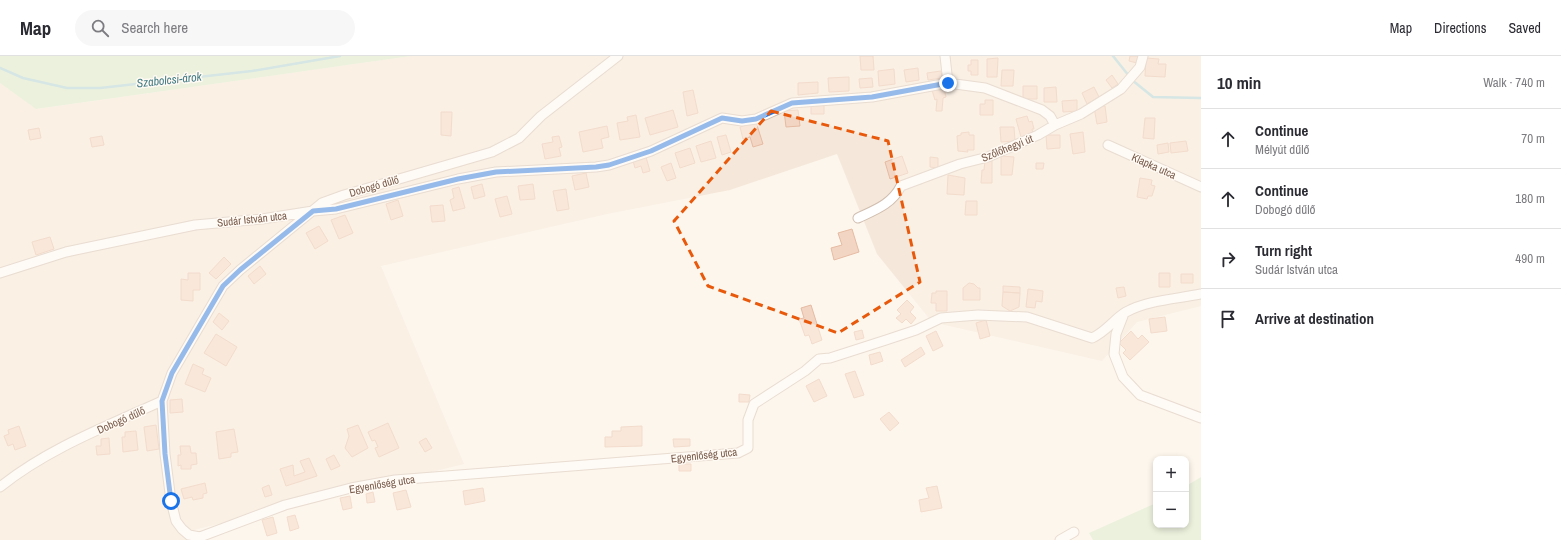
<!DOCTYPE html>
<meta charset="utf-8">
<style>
:root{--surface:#fff;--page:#f7f7f7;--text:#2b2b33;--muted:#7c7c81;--line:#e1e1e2}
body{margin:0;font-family:"Archivo Narrow",sans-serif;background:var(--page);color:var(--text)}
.controls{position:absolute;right:12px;bottom:12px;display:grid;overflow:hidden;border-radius:8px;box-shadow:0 2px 6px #0003}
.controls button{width:36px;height:36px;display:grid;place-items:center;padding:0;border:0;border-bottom:1px solid var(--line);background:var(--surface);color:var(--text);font:20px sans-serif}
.stop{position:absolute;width:12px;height:12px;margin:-9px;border:3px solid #1a73e8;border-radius:50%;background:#fff}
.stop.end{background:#1a73e8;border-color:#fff;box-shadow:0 1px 4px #0008}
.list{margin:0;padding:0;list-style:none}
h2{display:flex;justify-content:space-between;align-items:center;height:52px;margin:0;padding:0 16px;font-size:17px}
h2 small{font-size:13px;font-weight:400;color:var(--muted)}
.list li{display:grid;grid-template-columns:26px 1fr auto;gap:12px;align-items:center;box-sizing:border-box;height:60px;padding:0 16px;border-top:1px solid var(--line)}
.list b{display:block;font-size:15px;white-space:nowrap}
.list p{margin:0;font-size:13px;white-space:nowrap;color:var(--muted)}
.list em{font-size:13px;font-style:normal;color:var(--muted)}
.icon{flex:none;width:22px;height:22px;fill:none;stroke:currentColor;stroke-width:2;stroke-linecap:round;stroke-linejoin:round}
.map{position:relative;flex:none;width:1201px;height:484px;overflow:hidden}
header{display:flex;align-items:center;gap:24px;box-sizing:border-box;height:56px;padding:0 20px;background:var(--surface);border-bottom:1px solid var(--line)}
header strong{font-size:19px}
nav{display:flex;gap:22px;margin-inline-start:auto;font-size:14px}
.search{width:280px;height:36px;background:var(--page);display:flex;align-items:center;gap:10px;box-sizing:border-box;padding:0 14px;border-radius:22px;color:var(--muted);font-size:15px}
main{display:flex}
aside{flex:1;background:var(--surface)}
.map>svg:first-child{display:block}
.residential{fill:#f5e8da}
.green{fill:#d8ecc9}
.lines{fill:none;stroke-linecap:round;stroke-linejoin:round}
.stream{stroke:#a5d3da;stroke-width:2.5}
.building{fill:#f3d5c3;stroke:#e6bba3}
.minor-casing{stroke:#d1beb0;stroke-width:11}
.minor{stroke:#fff;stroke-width:9}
.route{stroke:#1a73e8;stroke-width:5}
.marked{fill:none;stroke:#e8590c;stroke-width:3;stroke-dasharray:8 5;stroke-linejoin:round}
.labels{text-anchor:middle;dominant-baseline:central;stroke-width:3;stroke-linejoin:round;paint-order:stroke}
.street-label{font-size:11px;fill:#7a5c4d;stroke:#fffaf3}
.water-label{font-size:12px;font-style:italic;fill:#437c86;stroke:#fffaf3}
</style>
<header>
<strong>Map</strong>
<div class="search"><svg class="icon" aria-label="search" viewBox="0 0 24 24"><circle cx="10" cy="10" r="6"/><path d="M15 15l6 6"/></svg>Search here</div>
<nav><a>Map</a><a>Directions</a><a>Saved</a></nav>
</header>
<main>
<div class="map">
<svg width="1201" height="484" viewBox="0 0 1201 484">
<rect width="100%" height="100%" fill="#fdf6ec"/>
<path class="residential" d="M 411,0 L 1201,0 L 1201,250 L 1137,266 L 1102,305 L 932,266 L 877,198 L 837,98 L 730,134 L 607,158 L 381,210 L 464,408 L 194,474 L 195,484 L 0,484 L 0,27 L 37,53 Z"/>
<path class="green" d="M 0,0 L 411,0 L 36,53 L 0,27 Z
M 1201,421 L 1201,484 L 1093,484 L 1089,477 L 1156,447 L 1156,469 L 1186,469 L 1186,430 Z"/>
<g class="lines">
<path class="stream" d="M 1113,0 L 1129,20
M 0,12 L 23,22 L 67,32 L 100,32 L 252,15 L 340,0
M 1132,24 L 1153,41 L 1201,42"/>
</g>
<path class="building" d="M 860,0 L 873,0 L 874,14 L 861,14 Z
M 1130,0 L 1138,0 L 1137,7 L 1129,5 Z
M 998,2 L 997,21 L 987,21 L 987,3 Z
M 1146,2 L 1159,3 L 1158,8 L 1166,8 L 1165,21 L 1145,20 Z
M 971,4 L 978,4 L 978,19 L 971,19 L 971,15 L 968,15 L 968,9 L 971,9 Z
M 918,12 L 919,24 L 906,26 L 904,14 Z
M 894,13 L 895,28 L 879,30 L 878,15 Z
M 1002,14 L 1014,14 L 1013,30 L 1001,30 Z
M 941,15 L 942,22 L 928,24 L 927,17 Z
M 1112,19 L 1118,28 L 1112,32 L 1106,24 Z
M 849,21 L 849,35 L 829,36 L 828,22 Z
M 872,22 L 873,31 L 860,32 L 859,23 Z
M 818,26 L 818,37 L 798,39 L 798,27 Z
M 1023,30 L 1037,30 L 1037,43 L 1023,43 Z
M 1056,31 L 1057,46 L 1044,46 L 1044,32 Z
M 1094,31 L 1099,41 L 1087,48 L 1082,37 Z
M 944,32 L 946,41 L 943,42 L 942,55 L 936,55 L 937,43 L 935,44 L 932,34 Z
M 693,34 L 698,57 L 687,60 L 683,36 Z
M 985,44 L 993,44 L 993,59 L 980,59 L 980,48 L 985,48 Z
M 1077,44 L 1077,55 L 1063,56 L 1062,45 Z
M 824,47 L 824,58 L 811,58 L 811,48 Z
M 1105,50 L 1107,66 L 1097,68 L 1094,51 Z
M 673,54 L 678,71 L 650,79 L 645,62 Z
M 798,54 L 800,70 L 786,71 L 784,55 Z
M 441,56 L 452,56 L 451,80 L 441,79 Z
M 636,59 L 640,81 L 620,84 L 617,67 L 628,65 L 627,61 Z
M 1027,60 L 1029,66 L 1032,65 L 1034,73 L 1032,73 L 1033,78 L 1021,81 L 1016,63 Z
M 1145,62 L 1155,62 L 1154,83 L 1143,82 Z
M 756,66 L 763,88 L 753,91 L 750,81 L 743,83 L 740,71 Z
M 607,70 L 609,81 L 601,83 L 603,92 L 583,96 L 579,76 Z
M 1000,71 L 1014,71 L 1015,85 L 1001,86 Z
M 39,72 L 41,82 L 30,84 L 28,74 Z
M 969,76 L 969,79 L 974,79 L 974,94 L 967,94 L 968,96 L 958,95 L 957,80 L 961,79 L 961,77 Z
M 1083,76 L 1085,96 L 1073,98 L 1070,78 Z
M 726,79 L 731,96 L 722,99 L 717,81 Z
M 1046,79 L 1060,79 L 1060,92 L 1047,93 Z
M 102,80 L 104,89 L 92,91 L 90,82 Z
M 559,80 L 562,91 L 559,92 L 561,100 L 545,103 L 542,88 L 553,86 L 552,81 Z
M 711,85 L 716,102 L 701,106 L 696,90 Z
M 1186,85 L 1188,95 L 1171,97 L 1170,87 Z
M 1168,87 L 1169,96 L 1158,98 L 1157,89 Z
M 690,92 L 695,107 L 680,112 L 675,97 Z
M 902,100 L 908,117 L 890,123 L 885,106 Z
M 1001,100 L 1014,101 L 1012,119 L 1001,119 Z
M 646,101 L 650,115 L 643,117 L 641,110 L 635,112 L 633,105 Z
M 930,101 L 938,102 L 938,112 L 930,111 Z
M 985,105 L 992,105 L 992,127 L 981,127 L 982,114 L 984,114 Z
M 671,107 L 676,122 L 667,125 L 661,111 Z
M 1036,107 L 1044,107 L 1043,113 L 1036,113 Z
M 586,117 L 589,131 L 575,134 L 572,120 Z
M 948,119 L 965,122 L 964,139 L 947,138 Z
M 1140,122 L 1152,124 L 1151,129 L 1155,130 L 1152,140 L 1148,140 L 1147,143 L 1137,141 Z
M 482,128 L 485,140 L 474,143 L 471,131 Z
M 533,128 L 535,143 L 520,144 L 518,130 Z
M 459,131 L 465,152 L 453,155 L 450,144 L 454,142 L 452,133 Z
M 566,133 L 569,153 L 557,155 L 553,135 Z
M 507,140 L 512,158 L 500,161 L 495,143 Z
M 398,144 L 403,160 L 391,164 L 386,148 Z
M 966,145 L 977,145 L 977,159 L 965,159 Z
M 443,149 L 445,165 L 432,166 L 430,150 Z
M 345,159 L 353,177 L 339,183 L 331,164 Z
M 319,170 L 328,185 L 315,193 L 306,177 Z
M 852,173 L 859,196 L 834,204 L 831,192 L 842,189 L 838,177 Z
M 50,181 L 54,193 L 36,199 L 32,186 Z
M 224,201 L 231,208 L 216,223 L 209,217 Z
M 260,210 L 266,218 L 254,228 L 248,220 Z
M 188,217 L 200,217 L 200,234 L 193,234 L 193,245 L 181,244 L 181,223 L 188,224 Z
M 1159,217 L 1170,217 L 1170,231 L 1159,231 Z
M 1181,218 L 1193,218 L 1193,227 L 1181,227 Z
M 969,227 L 974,228 L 978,232 L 980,232 L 980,244 L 963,244 L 963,232 Z
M 1003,230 L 1020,231 L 1020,237 L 1003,236 Z
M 1124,231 L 1126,240 L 1118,242 L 1116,232 Z
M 1028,233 L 1043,235 L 1042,246 L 1036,245 L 1035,252 L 1026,251 Z
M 936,235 L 947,235 L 947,255 L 936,255 L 936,247 L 931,247 L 932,237 L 936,237 Z
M 1003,236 L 1020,237 L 1019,251 L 1010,255 L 1002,250 Z
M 907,244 L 914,251 L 910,256 L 916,262 L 911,268 L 906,263 L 902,267 L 896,262 L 901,258 L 897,254 Z
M 811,249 L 822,284 L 812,288 L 809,279 L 805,280 L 799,263 L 804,262 L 801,252 Z
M 219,257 L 229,265 L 222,274 L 213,266 Z
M 1165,261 L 1167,275 L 1151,277 L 1149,263 Z
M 986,264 L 990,280 L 980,283 L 976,267 Z
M 862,274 L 864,282 L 856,284 L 854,276 Z
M 936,275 L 943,290 L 933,295 L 926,280 Z
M 1131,275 L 1138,283 L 1142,279 L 1149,286 L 1130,304 L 1123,297 L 1126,294 L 1119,287 Z
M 216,278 L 237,291 L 226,310 L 204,297 Z
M 921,291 L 925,298 L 905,311 L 901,304 Z
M 880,296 L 883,305 L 871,309 L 869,299 Z
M 193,308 L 204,313 L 202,318 L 211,322 L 205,336 L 185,328 Z
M 855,315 L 864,339 L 854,342 L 845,318 Z
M 819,323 L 827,340 L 814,346 L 806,330 Z
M 739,338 L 750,339 L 749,346 L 739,346 Z
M 182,343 L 183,356 L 170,357 L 170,344 Z
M 889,356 L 899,367 L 890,375 L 880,363 Z
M 388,367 L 399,392 L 379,401 L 375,392 L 378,391 L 375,384 L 372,385 L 368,376 Z
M 156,369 L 159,393 L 147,395 L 144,371 Z
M 358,369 L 368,392 L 352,401 L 345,392 L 349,380 L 347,373 Z
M 19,370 L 26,390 L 15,394 L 13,388 L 8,390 L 4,380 L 9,378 L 8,374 Z
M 642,370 L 642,390 L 605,391 L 605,381 L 612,381 L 612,375 L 621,375 L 621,371 Z
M 234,373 L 238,396 L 231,397 L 231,401 L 219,403 L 216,376 Z
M 136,375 L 138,394 L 123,396 L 122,381 L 125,381 L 125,376 Z
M 109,382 L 110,398 L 97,399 L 96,390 L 101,390 L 101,383 Z
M 426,382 L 432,392 L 425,396 L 419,386 Z
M 673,383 L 690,383 L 690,390 L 674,391 Z
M 180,390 L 190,390 L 191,397 L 196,397 L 197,408 L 191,409 L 191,413 L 181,413 L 181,409 L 178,410 L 178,399 L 181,399 Z
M 334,399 L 340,410 L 331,414 L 326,403 Z
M 309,402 L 317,420 L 286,430 L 280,413 L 293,409 L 294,420 L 305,416 L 300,405 Z
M 679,408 L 691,408 L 691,415 L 679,415 Z
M 205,427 L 207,437 L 203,438 L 203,442 L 193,444 L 192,441 L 184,443 L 181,433 Z
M 269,429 L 272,439 L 265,441 L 262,432 Z
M 937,430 L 942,452 L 921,456 L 919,444 L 929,442 L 926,432 Z
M 483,432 L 485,445 L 465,449 L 463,435 Z
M 406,434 L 411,451 L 397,454 L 393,437 Z
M 373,436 L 375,446 L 367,447 L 366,438 Z
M 350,440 L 352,452 L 343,454 L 340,442 Z
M 295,459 L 299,472 L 290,475 L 287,461 Z
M 273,461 L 277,477 L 267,480 L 262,464 Z"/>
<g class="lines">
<defs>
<path id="minor" d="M 618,0 L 541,60 L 519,82 L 492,96 L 344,139 L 322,147 L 240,214 L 223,230 L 172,317 L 162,345 L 165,398 L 171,445 L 176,465 L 182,473 L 189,479 L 200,481 L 285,449 L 351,432 L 395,424 L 738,397 L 748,392 L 748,364 L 754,348 L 805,315 L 819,303 L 830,302 L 886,284 L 916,274 L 941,262 L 978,259 L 1027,261 L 1092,282 C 1106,276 1114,263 1126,256 C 1148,244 1177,243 1201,238
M 945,0 L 948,27
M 1108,89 L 1201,131
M 858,162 C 875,154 892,148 901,130 L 960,108 L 988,101 L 1038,79 L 1055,69 L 1081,58 L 1121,33 L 1140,11 L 1143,0
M 0,217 L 66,196 L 195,169 L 262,163 L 313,155 L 336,153 L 458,123 L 496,116 L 596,111 L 609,109 L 651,95 L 722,62 L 742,65 L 756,63 L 792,47 L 872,41 L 948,27 L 985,32 L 1042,54 L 1050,60 L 1055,69
M 1123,260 L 1116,278 L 1114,298 L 1123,321 L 1140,339 L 1201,362
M 0,431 C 47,393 107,370 162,345
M 1060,484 L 1074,476"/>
</defs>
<use href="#minor" class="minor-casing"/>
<use href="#minor" class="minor"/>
</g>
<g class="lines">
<path class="route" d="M 171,445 L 165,398 L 162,345 L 172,317 L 223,230 L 240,214 L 313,155 L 336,153 L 458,123 L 496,116 L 596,111 L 609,109 L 651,95 L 722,62 L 742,65 L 756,63 L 792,47 L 872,41 L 948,27"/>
</g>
<path d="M0 0H1201V484H0ZM 771,55 L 888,85 L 920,226 L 838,277 L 708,230 L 674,165 Z" fill="#fdf6ec" fill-opacity=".55" fill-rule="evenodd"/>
<path class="marked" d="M 771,55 L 888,85 L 920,226 L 838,277 L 708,230 L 674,165 Z"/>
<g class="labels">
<g class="street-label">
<text transform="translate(1007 92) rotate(-22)">Szőlőhegyi út</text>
<text transform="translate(1154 110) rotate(24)">Klapka utca</text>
<text transform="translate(374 130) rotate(-16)">Dobogó dűlő</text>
<text transform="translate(252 163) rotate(-6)">Sudár István utca</text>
<text transform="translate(121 364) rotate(-24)">Dobogó dűlő</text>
<text transform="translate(704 399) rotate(-6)">Egyenlőség utca</text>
<text transform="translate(382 428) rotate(-9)">Egyenlőség utca</text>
</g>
<g class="water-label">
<text transform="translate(169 24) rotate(-6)">Szabolcsi-árok</text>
</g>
</g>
</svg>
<div class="controls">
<button>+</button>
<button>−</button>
</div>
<div class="stop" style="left:171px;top:445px"></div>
<div class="stop end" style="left:948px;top:27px"></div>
</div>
<aside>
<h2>10 min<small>Walk · 740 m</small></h2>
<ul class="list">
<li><svg class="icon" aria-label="ahead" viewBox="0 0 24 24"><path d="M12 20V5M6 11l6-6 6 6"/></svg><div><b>Continue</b><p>Mélyút dűlő</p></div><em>70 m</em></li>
<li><svg class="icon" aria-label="ahead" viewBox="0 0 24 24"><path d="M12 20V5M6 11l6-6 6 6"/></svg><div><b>Continue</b><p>Dobogó dűlő</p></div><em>180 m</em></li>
<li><svg class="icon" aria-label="right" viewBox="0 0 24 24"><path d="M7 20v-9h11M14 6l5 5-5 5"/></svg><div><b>Turn right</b><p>Sudár István utca</p></div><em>490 m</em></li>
<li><svg class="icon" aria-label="arrive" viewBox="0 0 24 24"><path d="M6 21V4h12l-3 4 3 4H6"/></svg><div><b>Arrive at destination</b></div></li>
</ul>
</aside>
</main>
